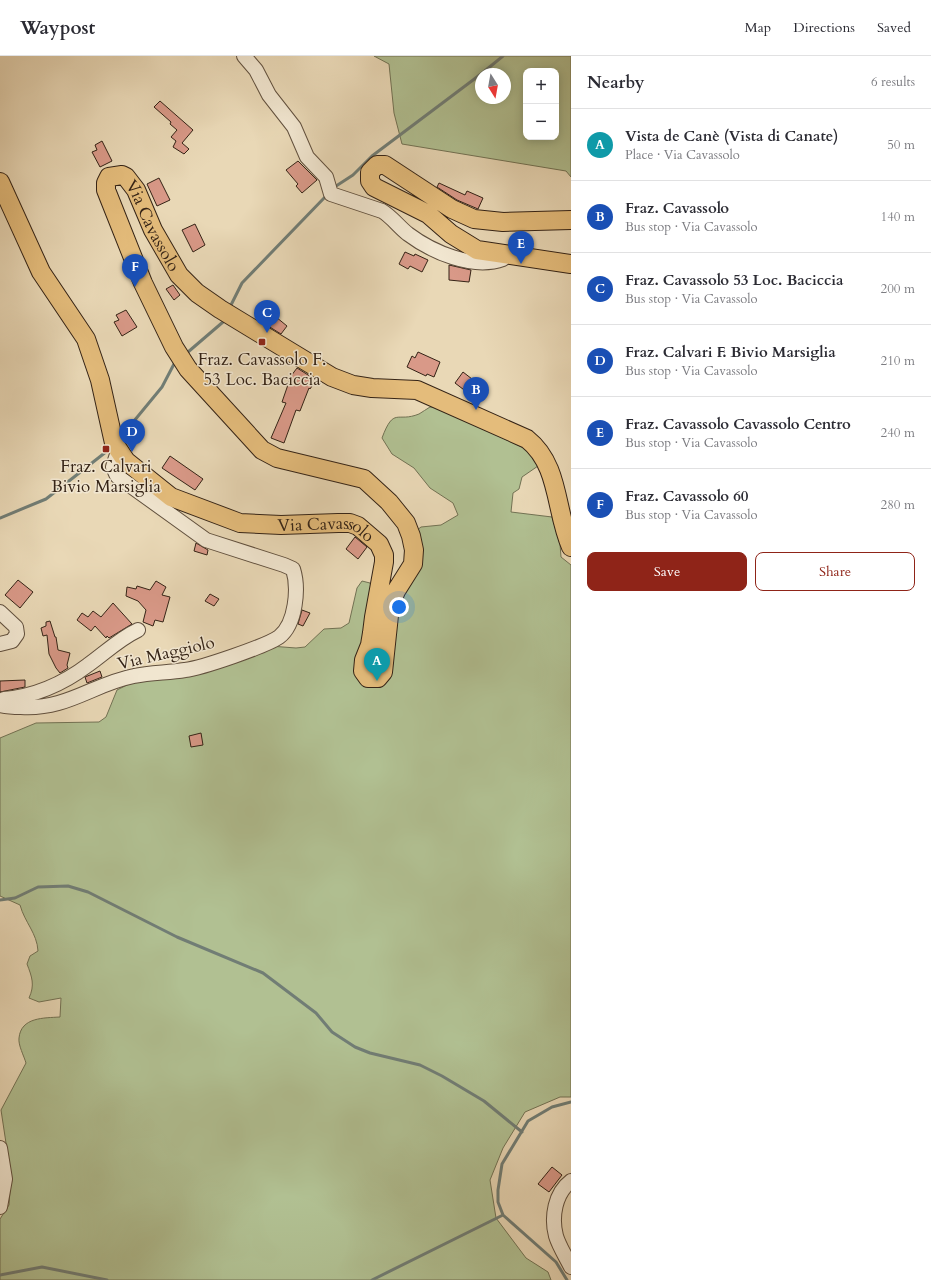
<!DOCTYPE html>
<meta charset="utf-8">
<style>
:root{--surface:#fff;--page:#f7f7f7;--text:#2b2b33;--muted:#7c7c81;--line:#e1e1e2;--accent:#8f2418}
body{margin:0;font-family:Cardo,serif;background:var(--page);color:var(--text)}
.controls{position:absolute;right:12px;top:12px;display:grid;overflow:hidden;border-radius:8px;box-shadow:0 2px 10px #0003}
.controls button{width:36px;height:36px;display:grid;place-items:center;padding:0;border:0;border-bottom:1px solid var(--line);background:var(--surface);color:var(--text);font:20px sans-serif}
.compass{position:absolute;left:475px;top:12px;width:36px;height:36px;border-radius:50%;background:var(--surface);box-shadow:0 2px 10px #0003;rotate:169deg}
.you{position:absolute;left:399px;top:551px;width:14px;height:14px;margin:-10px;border:3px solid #fff;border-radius:50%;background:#1a73e8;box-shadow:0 0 0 6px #1a73e833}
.badge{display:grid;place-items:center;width:26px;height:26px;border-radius:50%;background:var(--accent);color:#fff;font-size:13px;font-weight:700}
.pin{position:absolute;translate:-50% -33px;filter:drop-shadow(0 1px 2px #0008)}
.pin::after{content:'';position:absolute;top:21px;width:14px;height:12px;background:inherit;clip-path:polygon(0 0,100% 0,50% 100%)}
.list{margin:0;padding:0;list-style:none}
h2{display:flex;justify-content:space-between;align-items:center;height:52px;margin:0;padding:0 16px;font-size:17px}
h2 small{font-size:13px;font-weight:400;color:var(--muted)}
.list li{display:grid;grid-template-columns:26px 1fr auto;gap:12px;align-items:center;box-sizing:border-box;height:72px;padding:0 16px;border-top:1px solid var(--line)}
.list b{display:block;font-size:15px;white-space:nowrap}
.list p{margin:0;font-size:13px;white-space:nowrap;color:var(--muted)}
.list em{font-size:13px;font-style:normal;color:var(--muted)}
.actions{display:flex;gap:8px;padding:12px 16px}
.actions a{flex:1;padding:9px 0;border:1px solid var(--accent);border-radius:8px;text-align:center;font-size:14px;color:var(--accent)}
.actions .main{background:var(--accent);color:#fff}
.map{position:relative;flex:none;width:571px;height:1224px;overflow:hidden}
header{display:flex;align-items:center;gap:24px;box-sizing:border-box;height:56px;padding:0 20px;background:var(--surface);border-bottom:1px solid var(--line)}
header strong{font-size:19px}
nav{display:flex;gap:22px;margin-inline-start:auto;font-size:14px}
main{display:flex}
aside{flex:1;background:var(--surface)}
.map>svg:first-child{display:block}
.green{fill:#b1c092;stroke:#727254;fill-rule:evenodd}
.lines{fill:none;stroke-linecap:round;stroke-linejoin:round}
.stream{stroke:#717d75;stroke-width:3}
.building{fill:#d99988;stroke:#342316}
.minor-casing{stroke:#61503e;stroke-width:16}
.major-casing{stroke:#342316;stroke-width:20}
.minor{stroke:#f1e6d0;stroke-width:14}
.major{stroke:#e4bc7b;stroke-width:18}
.poi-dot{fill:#8f2418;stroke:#f1e6d0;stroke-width:1.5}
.labels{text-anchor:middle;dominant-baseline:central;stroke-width:3;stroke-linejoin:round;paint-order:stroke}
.street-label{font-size:17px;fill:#342316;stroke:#f1e6d0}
.poi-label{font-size:17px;fill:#342316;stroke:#f1e6d0}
</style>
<header>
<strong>Waypost</strong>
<nav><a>Map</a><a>Directions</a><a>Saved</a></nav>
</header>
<main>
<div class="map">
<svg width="571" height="1224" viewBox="0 0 571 1224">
<rect width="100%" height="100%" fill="#e9d8b6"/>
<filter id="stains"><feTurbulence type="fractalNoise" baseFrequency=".005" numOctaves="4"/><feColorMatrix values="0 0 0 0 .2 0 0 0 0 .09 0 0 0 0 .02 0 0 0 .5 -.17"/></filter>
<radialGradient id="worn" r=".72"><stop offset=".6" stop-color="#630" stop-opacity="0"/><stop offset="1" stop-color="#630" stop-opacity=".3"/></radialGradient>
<path class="green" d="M 374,0 L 571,0 L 571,121 L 566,115 L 402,88 L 394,57 L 389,8 ZM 526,15 L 556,15 L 556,81 L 526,81 ZM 481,18 L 505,18 L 505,42 L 481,42 Z
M 430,351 L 437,351 L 528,394 L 538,410 L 522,421 L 519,433 L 513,437 L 511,456 L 552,461 L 560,488 L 561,501 L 571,509 L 571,1041 L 560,1041 L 525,1056 L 503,1092 L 490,1124 L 496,1162 L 526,1202 L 548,1216 L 551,1224 L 0,1224 L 0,1163 L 9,1149 L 11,1120 L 1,1054 L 26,1007 C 24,1000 18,989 19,982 C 21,961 44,962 60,961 L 61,942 L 39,946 L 29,942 C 35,929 32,921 27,908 L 30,900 L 38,895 C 37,877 25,867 20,849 L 0,840 L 0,682 L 36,667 L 99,666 L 106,661 L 117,634 L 133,626 L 270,590 L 296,592 L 305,591 L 324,573 L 341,572 L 349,567 L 357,532 L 362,525 L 370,527 L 373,536 L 362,589 L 354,616 L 358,624 L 375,630 L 416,475 L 421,471 L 441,469 L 458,459 L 453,447 L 430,432 L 414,412 L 392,398 L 382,382 C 394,350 397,367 419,358 C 423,356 426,353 430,351 Z"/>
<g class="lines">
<path class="stream" d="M 481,18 L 503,0
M 333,132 L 353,119 L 372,100 L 481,18
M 231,249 L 242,227 L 326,140
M 188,296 L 223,266
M 120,382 L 162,331 L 174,308
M 0,462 L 46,443 L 111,392
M 0,844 L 15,842 L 38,831 L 68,830 L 88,836 L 177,881 L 263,917 L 316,957 L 332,976 L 355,991 L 370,997 L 420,1009 L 442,1020 L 484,1045 L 522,1076
M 0,1219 L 42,1211 L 107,1224
M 372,1224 L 503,1159
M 567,1224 L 556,1206 L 503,1159 L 498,1146 L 498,1134 L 502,1108 L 528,1065 L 552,1051 L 571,1046"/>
</g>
<path class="building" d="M 160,45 L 193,74 L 182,87 L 189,93 L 184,98 L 173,91 L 176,85 L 171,81 L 177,74 L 170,68 L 171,66 L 154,51 Z
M 102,85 L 112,105 L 100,111 L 92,96 L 97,94 L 95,89 Z
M 298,105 L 317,124 L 302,137 L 296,130 L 298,128 L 286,114 Z
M 159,122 L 170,144 L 157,150 L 147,128 Z
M 439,127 L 465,139 L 467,135 L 483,142 L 478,153 L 457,144 L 437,131 Z
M 195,168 L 205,189 L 193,196 L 182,174 Z
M 405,196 L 414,200 L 415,198 L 428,204 L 422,216 L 410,210 L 408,213 L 399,208 Z
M 449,209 L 471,214 L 469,226 L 449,224 Z
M 173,229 L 180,239 L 174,244 L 166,233 Z
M 265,252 L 287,270 L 281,278 L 257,263 Z
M 126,254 L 137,271 L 122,280 L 114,266 L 119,264 L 116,259 Z
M 418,296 L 440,306 L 434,321 L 427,318 L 426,320 L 407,311 L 412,300 L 415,302 Z
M 297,312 L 316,324 L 310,333 L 309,332 L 300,355 L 296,354 L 284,387 L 271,382 L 286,347 L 282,346 L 291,320 Z
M 463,316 L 481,330 L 472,340 L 455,327 Z
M 170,400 L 203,423 L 195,434 L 162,412 Z
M 355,481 L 367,491 L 358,503 L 346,493 Z
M 196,487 L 208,494 L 207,499 L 194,495 Z
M 18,524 L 33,536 L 20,552 L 5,539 Z
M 156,525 L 166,531 L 162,539 L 170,541 L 163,566 L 155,564 L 153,570 L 143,566 L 146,554 L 138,545 L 126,540 L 127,531 L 136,533 L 137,530 L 150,534 Z
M 210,538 L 219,543 L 214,550 L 205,545 Z
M 113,547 L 132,568 L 109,582 L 107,580 L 106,582 L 95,570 L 91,575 L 77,564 L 82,557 L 88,561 L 93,555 L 101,561 Z
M 302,554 L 310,557 L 303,570 L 298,568 Z
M 50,565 L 55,581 L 56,581 L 58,594 L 70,597 L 67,609 L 68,612 L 60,617 L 56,612 L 49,598 L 47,579 L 43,580 L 41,572 L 46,570 L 46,566 Z
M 100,615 L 102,621 L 87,627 L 85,621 Z
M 25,624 L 25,631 L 0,636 L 0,625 Z
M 201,677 L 203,689 L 191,691 L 189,680 Z
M 552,1111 L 562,1119 L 549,1136 L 538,1128 Z"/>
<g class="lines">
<defs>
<path id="minor" d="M 244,0 L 256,14 L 269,39 L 294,71 L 307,101 L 326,121 L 331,138 L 382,155 C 392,161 398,170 408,178 C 432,196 473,214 503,203 L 505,199
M 0,556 L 16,571 L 17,578 L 12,585 L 0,588
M 4,643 C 35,640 63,628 88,609 C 105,597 119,583 138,574
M 0,649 C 7,651 14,651 21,651 C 67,654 93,628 134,620 C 151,616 168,617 185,614 C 202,612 266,590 279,581 C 296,568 299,532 293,513 L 284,509 L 206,484 L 117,420 L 113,411 L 118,395
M 0,1092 L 5,1123 L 0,1151
M 571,1125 C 555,1137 551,1161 556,1180 C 559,1190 566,1201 571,1211"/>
<g id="major">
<path id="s1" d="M 0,126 L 41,216 L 86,283 L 100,324 L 114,387 L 126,405 L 171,441 L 240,467 L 281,469 L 338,467 L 350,467 L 358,470 L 379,488 L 384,499 L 384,506 L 374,561 L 372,577 L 370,589 L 364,604 L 363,615 L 368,622 L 378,622 L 383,616 L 390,550 L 396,535 L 413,508 L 414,494 L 411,480 L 406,467 L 389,446 L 364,423 L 277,402 L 262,394 L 188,313 L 174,291 L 143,227 L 106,134 L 106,127 L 109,121 L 122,119 L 126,121 L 136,134 L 153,174 L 179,219 L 197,237 L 220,253 L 332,321 L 353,329 L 372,332 L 417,334 L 527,383 C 560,409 555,455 571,491"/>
<path d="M 571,164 L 503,166 L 474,163 L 452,153 L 385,109 L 377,109 L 370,116 L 370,125 L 374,131 L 428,158 L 451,178 L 477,194 L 571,208"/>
</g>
</defs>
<use href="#minor" class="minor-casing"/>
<use href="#major" class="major-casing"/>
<use href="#minor" class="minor"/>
<use href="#major" class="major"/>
</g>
<g class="poi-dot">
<rect x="258" y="282" width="8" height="8" rx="2"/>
<rect x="102" y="389" width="8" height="8" rx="2"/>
</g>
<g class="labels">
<g class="street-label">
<text stroke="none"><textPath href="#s1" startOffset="1462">Via Cavassolo</textPath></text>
<text stroke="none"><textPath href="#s1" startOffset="528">Via Cavassolo</textPath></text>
<text transform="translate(166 597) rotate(-13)">Via Maggiolo</text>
</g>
<g class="poi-label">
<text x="262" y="303">Fraz. Cavassolo F.<tspan x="262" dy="20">53 Loc. Baciccia</tspan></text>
<text x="106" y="410">Fraz. Calvari<tspan x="106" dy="20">Bivio Marsiglia</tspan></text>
</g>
</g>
<rect width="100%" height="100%" filter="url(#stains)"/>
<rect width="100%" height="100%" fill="url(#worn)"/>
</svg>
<div class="controls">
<button>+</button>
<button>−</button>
</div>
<svg class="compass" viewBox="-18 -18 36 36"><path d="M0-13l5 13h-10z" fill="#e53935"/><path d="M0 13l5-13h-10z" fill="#7c7c81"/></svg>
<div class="you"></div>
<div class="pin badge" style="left:377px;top:625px;background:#0f9aa8">A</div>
<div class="pin badge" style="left:476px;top:354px;background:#1a4fb4">B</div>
<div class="pin badge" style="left:267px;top:277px;background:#1a4fb4">C</div>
<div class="pin badge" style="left:132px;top:396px;background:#1a4fb4">D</div>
<div class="pin badge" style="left:521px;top:208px;background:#1a4fb4">E</div>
<div class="pin badge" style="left:135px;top:231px;background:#1a4fb4">F</div>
</div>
<aside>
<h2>Nearby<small>6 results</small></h2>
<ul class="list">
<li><span class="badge" style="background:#0f9aa8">A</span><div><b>Vista de Canè (Vista di Canate)</b><p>Place · Via Cavassolo</p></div><em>50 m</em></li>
<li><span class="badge" style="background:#1a4fb4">B</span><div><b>Fraz. Cavassolo</b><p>Bus stop · Via Cavassolo</p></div><em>140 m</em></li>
<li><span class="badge" style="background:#1a4fb4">C</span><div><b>Fraz. Cavassolo 53 Loc. Baciccia</b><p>Bus stop · Via Cavassolo</p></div><em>200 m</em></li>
<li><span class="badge" style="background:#1a4fb4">D</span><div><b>Fraz. Calvari F. Bivio Marsiglia</b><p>Bus stop · Via Cavassolo</p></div><em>210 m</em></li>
<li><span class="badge" style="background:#1a4fb4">E</span><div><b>Fraz. Cavassolo Cavassolo Centro</b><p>Bus stop · Via Cavassolo</p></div><em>240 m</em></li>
<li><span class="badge" style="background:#1a4fb4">F</span><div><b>Fraz. Cavassolo 60</b><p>Bus stop · Via Cavassolo</p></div><em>280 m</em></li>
</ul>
<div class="actions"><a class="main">Save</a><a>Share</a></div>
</aside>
</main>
